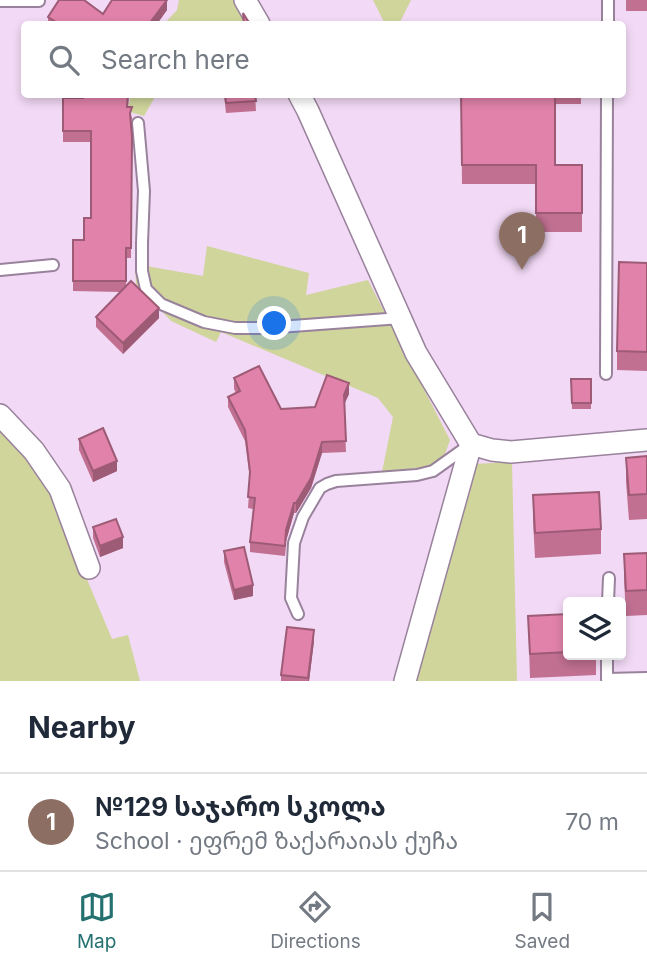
<!DOCTYPE html>
<meta charset="utf-8">
<style>
:root{--surface:#fff;--page:#f2f2f3;--text:#1f2937;--muted:#747a83;--line:#e0e1e3;--accent:#257070}
body{margin:0;font-family:Inter,"Noto Sans Georgian",sans-serif;background:var(--page);color:var(--text)}
.controls{position:absolute;right:21px;bottom:21px;display:grid;overflow:hidden;border-radius:7px;box-shadow:0 4px 10px #0003}
.controls button{width:63px;height:63px;display:grid;place-items:center;padding:0;border:0;border-bottom:2px solid var(--line);background:var(--surface);color:var(--text);font:35px sans-serif}
.you{position:absolute;left:275px;top:324px;width:24px;height:24px;margin:-18px;border:5px solid #fff;border-radius:50%;background:#1a73e8;box-shadow:0 0 0 10px #1a73e833}
.badge{display:grid;place-items:center;width:46px;height:46px;border-radius:50%;background:var(--accent);color:#fff;font-size:23px;font-weight:700}
.pin{position:absolute;translate:-50% -58px;filter:drop-shadow(0 2px 4px #0008)}
.pin::after{content:'';position:absolute;top:37px;width:24px;height:21px;background:inherit;clip-path:polygon(0 0,100% 0,50% 100%)}
.list{margin:0;padding:0;list-style:none}
h2{display:flex;justify-content:space-between;align-items:center;height:91px;margin:0;padding:0 28px;font-size:30px}
h2 small{font-size:23px;font-weight:400;color:var(--muted)}
.list li{display:grid;grid-template-columns:46px 1fr auto;gap:21px;align-items:center;box-sizing:border-box;height:98px;padding:0 28px;border-top:2px solid var(--line)}
.list b{display:block;font-size:26px;white-space:nowrap}
.list p{margin:0;font-size:23px;white-space:nowrap;color:var(--muted)}
.list em{font-size:23px;font-style:normal;color:var(--muted)}
.icon{flex:none;width:38px;height:38px;fill:none;stroke:currentColor;stroke-width:2;stroke-linecap:round;stroke-linejoin:round}
.map{position:relative;flex:none;width:647px;height:681px;overflow:hidden}
.search{position:absolute;background:var(--surface);box-shadow:0 4px 10px #0003;left:21px;right:21px;top:21px;height:77px;display:flex;align-items:center;gap:18px;box-sizing:border-box;padding:0 24px;border-radius:7px;color:var(--muted);font-size:26px}
.sheet{height:189px;background:var(--surface)}
nav{display:flex;justify-content:space-around;align-items:center;box-sizing:border-box;height:98px;border-top:2px solid var(--line);background:var(--surface);font-size:19px;color:var(--muted)}
nav a{display:grid;justify-items:center;gap:4px}
nav .on{color:var(--accent)}
.map>svg:first-child{display:block}
.green{fill:#cfd59b}
.lines{fill:none;stroke-linecap:round;stroke-linejoin:round}
.lane-casing{stroke:#99829c;stroke-width:14}
.street-casing{stroke:#99829c;stroke-width:24}
.lane{stroke:#fff;stroke-width:10}
.street{stroke:#fff;stroke-width:21}
.wall{fill:#c17091}
.shaded-wall{fill:#9d5b76}
.building{fill:#e082a9;stroke:#9d5b76;stroke-width:2}
</style>
<div class="map">
<svg width="647" height="681" viewBox="0 0 647 681">
<rect width="100%" height="100%" fill="#f2d9f5"/>
<path class="green" d="M 179,0 L 237,0 L 249,23 L 236,24 L 164,24 L 177,10 Z
M 373,0 L 411,0 L 399,24 L 385,24 Z
M 131,95 L 156,95 L 144,116 L 127,111 Z
M 207,246 L 309,273 L 306,295 L 368,280 L 450,440 L 444,457 L 427,467 L 382,472 L 393,417 L 378,398 L 221,332 L 216,342 L 171,321 L 136,284 L 135,264 L 203,276 Z
M 0,422 L 22,445 L 51,493 L 112,639 L 128,635 L 140,681 L 0,681 Z
M 512,462 L 517,681 L 414,681 L 474,464 Z"/>
<g class="lines">
<defs>
<path id="lane" d="M 0,1 L 39,1
M 608,24 L 608,0
M 138,123 L 144,191 L 142,243 L 142,271 L 146,289 L 161,304 L 204,322 L 235,328 L 265,328 L 401,318
M 0,270 L 53,265
M 606,374 L 607,94
M 608,602 L 609,578
M 298,614 L 291,598 L 294,543 L 303,517 L 320,488 L 327,484 L 336,481 L 417,475 L 433,471 L 468,446
M 607,655 L 607,679 L 647,678"/>
<path id="street" d="M 245,0 L 259,24
M 299,94 L 308,111 L 416,353 L 471,444 L 492,450 L 511,452 L 647,440
M 0,415 L 34,451 L 60,489 L 89,568
M 405,681 L 471,444"/>
</defs>
<use href="#lane" class="lane-casing"/>
<use href="#street" class="street-casing"/>
<use href="#lane" class="lane"/>
<use href="#street" class="street"/>
</g>
<path class="wall" d="M 626,0 L 647,0 L 647,11 L 626,11 Z
M 167,10 L 157,24 L 48,24 L 48,17 Z
M 83,94 L 129,94 L 128,107 L 132,118 L 131,121 L 132,137 L 131,258 L 126,258 L 126,286 L 159,318 L 123,354 L 96,327 L 96,317 L 120,292 L 73,291 L 73,240 L 84,240 L 91,218 L 91,142 L 63,142 L 63,98 L 83,98 Z
M 224,94 L 255,94 L 256,111 L 226,113 Z
M 461,94 L 581,94 L 581,104 L 555,104 L 555,165 L 582,165 L 582,232 L 536,232 L 536,184 L 462,184 Z
M 647,263 L 647,371 L 617,370 L 617,351 Z
M 234,378 L 281,409 L 315,407 L 349,394 L 344,404 L 346,452 L 322,453 L 311,488 L 296,513 L 294,513 L 286,541 L 285,556 L 250,552 L 250,542 L 253,509 L 248,508 L 250,479 L 245,441 L 228,407 L 228,397 L 236,393 L 234,389 Z
M 571,379 L 591,379 L 591,409 L 572,409 Z
M 79,439 L 117,471 L 93,482 L 79,450 Z
M 647,456 L 647,519 L 629,520 L 626,482 L 626,458 Z
M 533,495 L 601,529 L 601,554 L 535,558 L 533,520 Z
M 93,527 L 123,548 L 100,557 L 93,538 Z
M 224,551 L 253,596 L 234,600 L 224,562 Z
M 647,553 L 647,615 L 626,616 L 624,579 L 624,554 Z
M 568,614 L 568,655 L 596,655 L 596,675 L 530,678 L 528,616 Z
M 314,641 L 309,681 L 281,681 L 281,675 Z"/>
<path class="shaded-wall" d="M 167,0 L 167,10 L 157,24 L 149,24 Z
M 159,308 L 159,318 L 123,354 L 123,343 Z
M 349,383 L 349,394 L 344,405 L 344,395 Z
M 322,442 L 322,453 L 311,488 L 296,513 L 296,503 Z
M 117,461 L 117,471 L 93,482 L 93,471 Z
M 294,503 L 294,513 L 286,541 L 285,556 L 286,530 Z
M 123,537 L 123,548 L 100,557 L 100,546 Z
M 253,585 L 253,596 L 234,600 L 234,590 Z
M 314,630 L 314,641 L 309,681 L 308,681 Z"/>
<path class="building" d="M 59,0 L 84,0 L 103,14 L 112,0 L 167,0 L 149,24 L 59,24 L 48,17 Z
M 243,13 L 248,21 L 253,24 L 244,24 Z
M 83,94 L 128,94 L 127,107 L 132,107 L 130,113 L 132,137 L 131,248 L 126,248 L 126,281 L 73,281 L 73,240 L 84,240 L 84,218 L 91,218 L 91,131 L 63,131 L 63,98 L 83,98 Z
M 225,94 L 255,94 L 256,101 L 226,103 Z
M 461,94 L 555,94 L 555,165 L 582,165 L 582,213 L 536,213 L 536,165 L 462,165 Z
M 619,262 L 647,263 L 647,352 L 617,351 Z
M 131,281 L 159,308 L 123,343 L 96,317 Z
M 259,366 L 281,409 L 315,407 L 327,375 L 349,383 L 344,395 L 346,441 L 322,442 L 311,478 L 296,503 L 294,503 L 286,530 L 285,546 L 250,542 L 255,498 L 248,497 L 250,472 L 245,430 L 228,397 L 240,391 L 234,378 Z
M 571,379 L 591,379 L 591,403 L 572,403 Z
M 103,428 L 117,461 L 93,471 L 79,439 Z
M 647,456 L 647,494 L 629,495 L 626,458 Z
M 599,492 L 601,529 L 535,533 L 533,495 Z
M 116,519 L 123,537 L 100,546 L 93,527 Z
M 244,547 L 253,585 L 234,590 L 224,551 Z
M 647,553 L 647,590 L 626,591 L 624,554 Z
M 568,614 L 568,652 L 530,654 L 528,616 Z
M 287,627 L 314,630 L 308,678 L 281,675 Z"/>
</svg>
<div class="controls">
<button><svg class="icon" aria-label="layers" viewBox="0 0 24 24"><path d="M12 4l9 5-9 5-9-5zM3 14l9 5 9-5"/></svg></button>
</div>
<div class="you"></div>
<div class="pin badge" style="left:522px;top:270px;background:#8d6e63">1</div>
<div class="search"><svg class="icon" aria-label="search" viewBox="0 0 24 24"><circle cx="10" cy="10" r="6"/><path d="M15 15l6 6"/></svg>Search here</div>
</div>
<section class="sheet">
<h2>Nearby<small></small></h2>
<ul class="list">
<li><span class="badge" style="background:#8d6e63">1</span><div><b>№129 საჯარო სკოლა</b><p>School · ეფრემ ზაქარაიას ქუჩა</p></div><em>70 m</em></li>
</ul>
</section>
<nav>
<a class="on"><svg class="icon" aria-label="map" viewBox="0 0 24 24"><path d="M3 6l6-2 6 2 6-2v14l-6 2-6-2-6 2zM9 4v14M15 6v14"/></svg>Map</a>
<a><svg class="icon" aria-label="directions" viewBox="0 0 24 24"><path d="M12 3l9 9-9 9-9-9zM9 14v-3h6M13 9l2 2-2 2"/></svg>Directions</a>
<a><svg class="icon" aria-label="saved" viewBox="0 0 24 24"><path d="M7 4h10v16l-5-4-5 4z"/></svg>Saved</a>
</nav>
